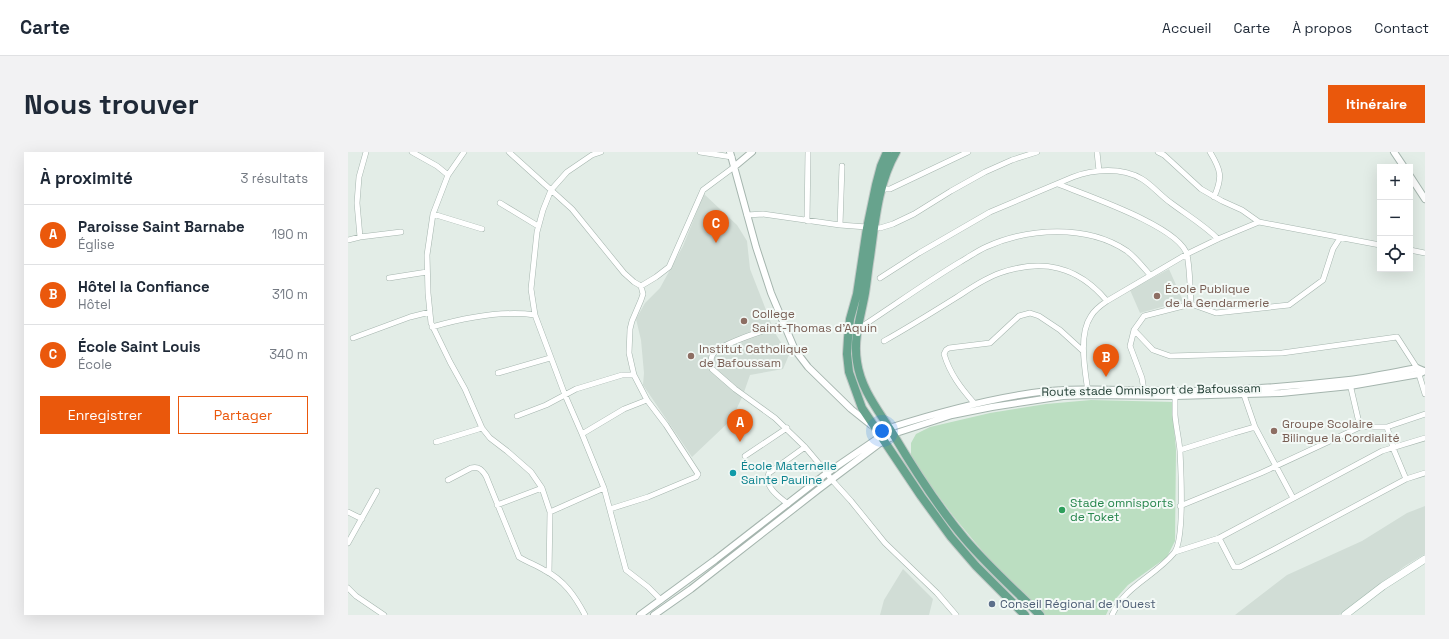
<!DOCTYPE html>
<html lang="fr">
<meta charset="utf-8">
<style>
:root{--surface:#fff;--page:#f2f2f3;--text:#1f2937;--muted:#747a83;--line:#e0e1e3;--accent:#ea580c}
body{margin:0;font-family:"Space Grotesk",sans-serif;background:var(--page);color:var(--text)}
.controls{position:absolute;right:12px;top:12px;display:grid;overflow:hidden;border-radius:0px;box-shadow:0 4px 16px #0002}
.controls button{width:36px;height:36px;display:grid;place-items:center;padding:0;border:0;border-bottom:1px solid var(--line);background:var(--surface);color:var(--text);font:20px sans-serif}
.you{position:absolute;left:534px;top:279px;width:14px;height:14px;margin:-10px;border:3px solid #fff;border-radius:50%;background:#1a73e8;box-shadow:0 0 0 6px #1a73e833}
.badge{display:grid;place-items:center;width:26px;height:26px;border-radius:50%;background:var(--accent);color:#fff;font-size:13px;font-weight:700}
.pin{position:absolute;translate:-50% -33px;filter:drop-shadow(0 1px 2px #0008)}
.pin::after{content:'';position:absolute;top:21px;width:14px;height:12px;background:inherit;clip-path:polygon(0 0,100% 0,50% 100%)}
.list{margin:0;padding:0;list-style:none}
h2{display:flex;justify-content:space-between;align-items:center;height:52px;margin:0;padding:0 16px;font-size:17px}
h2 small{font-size:13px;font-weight:400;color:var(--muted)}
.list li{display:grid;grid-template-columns:26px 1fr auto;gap:12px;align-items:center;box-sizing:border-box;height:60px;padding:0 16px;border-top:1px solid var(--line)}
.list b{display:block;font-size:15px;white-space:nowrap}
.list p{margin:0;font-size:13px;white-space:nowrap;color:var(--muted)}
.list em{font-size:13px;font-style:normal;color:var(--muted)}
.actions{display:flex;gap:8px;padding:12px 16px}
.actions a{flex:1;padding:9px 0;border:1px solid var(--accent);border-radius:0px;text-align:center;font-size:14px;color:var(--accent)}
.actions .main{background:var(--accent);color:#fff}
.icon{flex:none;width:22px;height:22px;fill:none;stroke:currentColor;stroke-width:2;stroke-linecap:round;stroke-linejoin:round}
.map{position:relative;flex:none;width:1077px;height:463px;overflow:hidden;border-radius:0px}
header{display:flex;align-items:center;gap:24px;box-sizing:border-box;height:56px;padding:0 20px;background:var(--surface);border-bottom:1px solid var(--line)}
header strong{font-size:19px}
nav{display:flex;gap:22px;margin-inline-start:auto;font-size:14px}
.intro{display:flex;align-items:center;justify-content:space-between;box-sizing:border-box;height:96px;padding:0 24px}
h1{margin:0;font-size:28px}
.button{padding:10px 18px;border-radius:0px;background:var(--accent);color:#fff;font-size:14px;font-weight:700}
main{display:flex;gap:24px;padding:0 24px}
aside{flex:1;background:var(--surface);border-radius:0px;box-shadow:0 4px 16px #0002}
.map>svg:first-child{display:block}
.built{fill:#d1ddd6}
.green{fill:#bbdec1}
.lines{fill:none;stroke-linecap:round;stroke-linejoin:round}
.minor-casing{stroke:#a5b5ae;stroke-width:6}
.tertiary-casing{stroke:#a5b5ae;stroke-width:8}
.secondary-casing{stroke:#a1b9ae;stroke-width:8}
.primary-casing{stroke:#c1c9c6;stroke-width:10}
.minor{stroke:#fff;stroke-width:5}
.tertiary{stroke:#fff;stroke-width:6}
.secondary{stroke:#fff;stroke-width:7}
.primary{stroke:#67a38d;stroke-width:8}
.education-dot{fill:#8d6e63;stroke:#f3f9f6;stroke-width:1.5}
.culture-dot{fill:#0f9aa8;stroke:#f3f9f6;stroke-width:1.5}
.leisure-dot{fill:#2e9e5b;stroke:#f3f9f6;stroke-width:1.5}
.service-dot{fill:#5c6f8a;stroke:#f3f9f6;stroke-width:1.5}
.labels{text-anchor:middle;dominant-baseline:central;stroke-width:4;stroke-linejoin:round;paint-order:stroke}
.education-label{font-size:12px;fill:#785e54;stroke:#f3f9f6;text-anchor:start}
.street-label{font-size:12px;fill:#223e34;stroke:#f3f9f6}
.culture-label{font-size:12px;fill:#0d838f;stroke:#f3f9f6;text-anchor:start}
.leisure-label{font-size:12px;fill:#27864d;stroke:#f3f9f6;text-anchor:start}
.service-label{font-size:12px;fill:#4e5e75;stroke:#f3f9f6;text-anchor:start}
</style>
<header>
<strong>Carte</strong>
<nav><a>Accueil</a><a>Carte</a><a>À propos</a><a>Contact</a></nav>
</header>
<div class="intro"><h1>Nous trouver</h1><a class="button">Itinéraire</a></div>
<main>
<aside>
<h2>À proximité<small>3 résultats</small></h2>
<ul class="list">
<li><span class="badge">A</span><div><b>Paroisse Saint Barnabe</b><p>Église</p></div><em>190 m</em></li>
<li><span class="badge">B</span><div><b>Hôtel la Confiance</b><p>Hôtel</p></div><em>310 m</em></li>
<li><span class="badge">C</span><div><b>École Saint Louis</b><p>École</p></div><em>340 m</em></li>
</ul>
<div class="actions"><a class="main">Enregistrer</a><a>Partager</a></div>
</aside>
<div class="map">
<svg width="1077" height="463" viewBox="0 0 1077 463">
<rect width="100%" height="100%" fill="#e3ede7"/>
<path class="built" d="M 356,42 L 389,73 L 399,89 L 402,117 L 427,181 L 441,203 L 435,217 L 402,223 L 395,243 L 384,267 L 344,305 L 295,233 L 296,221 L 293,188 L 288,167 L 297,151 L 312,136 L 335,94 Z
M 821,117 L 835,149 L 792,161 L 782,138 Z
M 1077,354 L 1077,402 L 1057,414 L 991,463 L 887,463 L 939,423 L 1014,389 L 1059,361 Z
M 555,417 L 585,447 L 581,463 L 532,463 L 536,448 Z"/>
<path class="green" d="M 743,248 L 826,250 L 825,264 L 828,298 L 827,389 L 819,405 L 780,433 L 763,452 L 758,463 L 696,463 L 651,419 L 606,365 L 573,321 L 563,306 L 563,291 L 568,282 L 582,275 L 642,261 L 698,252 Z"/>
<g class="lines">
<defs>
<path id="minor" d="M 64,0 L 89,14 L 100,23
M 116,0 L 100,23 L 85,62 L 79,103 L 80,141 L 83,171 L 102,210 L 117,237 L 134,276 L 142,286 L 159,299 L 183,320 L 194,336 L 202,360 L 201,421
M 161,0 L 224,57 L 276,121 L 286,130 L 293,134 L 308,125 L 321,115 L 355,38 L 386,15
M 253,0 L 244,3 L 219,20 L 203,38 L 195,58 L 189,80 L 183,137 L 187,163 L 217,243 L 234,282 L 256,336 L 278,418 L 300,435 L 313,448
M 352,0 L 384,5
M 749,0 L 751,19
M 810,0 L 816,3 L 853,37 L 874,49 L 894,58 L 911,70
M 862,0 C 873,18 875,25 866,45
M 710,32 C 737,43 833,75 839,103 C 842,116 842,138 843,152 L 796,164 L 786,178 L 782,194 L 794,226 L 796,239
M 534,37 L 542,37 L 620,0
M 152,51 L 190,74
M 85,62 L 134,77
M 399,63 L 415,62 L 492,73 L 532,76 L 545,72 L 566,62 L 603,39 L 637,20 L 664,8 L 689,0
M 459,69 L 460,0
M 492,73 L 494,14
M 12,85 L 9,51 L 11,25 L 18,0
M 0,88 L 12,85 L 53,80
M 1062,98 L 1077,101
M 41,126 L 79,120
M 532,126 L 571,101 L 642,60 L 725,25 C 746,17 774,15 794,27 C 804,33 813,44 823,51 C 839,63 856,73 870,87
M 843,152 L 868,161 L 941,153 L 975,128 L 985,97 L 992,86
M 436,172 C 421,177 373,191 365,202 C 362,206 363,212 364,217 L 387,237 L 427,266 L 457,295 L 479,321 L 483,327 L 503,349 L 537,391 L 589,441 L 608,463
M 84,175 C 116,166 153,158 187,163
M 510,177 C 544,155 577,131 612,110 C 621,105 629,99 638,95 C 680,76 739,72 779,99 C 788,106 795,115 802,123
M 786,178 L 805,198 L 822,204 L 934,201 L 1049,185 L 1069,216 L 1077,242
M 5,186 L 62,165 L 82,160
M 536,189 C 561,175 585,160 609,145 C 623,136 637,126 652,121 C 695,106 730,114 759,149
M 150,221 L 202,206
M 1002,232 L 1012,275
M 740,240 C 737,218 730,183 743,164 C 747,157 753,153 759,149 L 839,102 L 870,87 L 911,70 L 1032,93
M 896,243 L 907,275 L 945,346
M 626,251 C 613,236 602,222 596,202 L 598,198 L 601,196 L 642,191 L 671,164 L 682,161 L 691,164 L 712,178 L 735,199
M 169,264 L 198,253 L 228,237 L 274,223 L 286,223
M 1039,275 L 1045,296 L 1058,327
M 234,282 L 276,257 L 299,248
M 88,290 L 134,276
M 832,298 L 886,281 L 907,275
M 397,304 L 439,276
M 100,328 L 123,316 C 131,314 134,318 138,324 L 171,405 C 179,410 188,413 196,418 C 216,428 227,444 237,463
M 440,352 C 431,345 415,334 421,321 L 457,295
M 149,353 L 194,336
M 832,354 L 913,321 L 1012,275 L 1039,275 L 1077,262
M 262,357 L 300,345 L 348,325 L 350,322 L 318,273 L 299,248 L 286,223 L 281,201 L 282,177 L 284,169 L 293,148 L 295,142 L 293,134
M 0,360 L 14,367
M 202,360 L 256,336
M 871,386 L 886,415 L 892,415 L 925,398 L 1058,327 L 1077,321
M 0,391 L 29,339
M 827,400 L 871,386 L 1034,299 L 1077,286
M 0,436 L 8,444 L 36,463
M 764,463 C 778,433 806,425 826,401 C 837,388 833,319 832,299 C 831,287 828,275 827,263 C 827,256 827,249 827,242"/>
<path id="tertiary" d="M 382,0 L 408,95 L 423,141 L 447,198 L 460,215 L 503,257 L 523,273
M 1046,0 L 1056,15
M 386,15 L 404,0
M 1062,24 L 1077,47
M 292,463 L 367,408 L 479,321 L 539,280 L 541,276 C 588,261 635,248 684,241 C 737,234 791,240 844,239 C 896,238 949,234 1001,228 C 1024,225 1047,220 1069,216 L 1076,219
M 306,463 L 343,437 L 471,337 L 536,288 L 542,286 L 545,282 L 604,263 L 644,255 L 715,244 L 740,243 L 827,244 L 933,241 L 1002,234 L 1071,222 L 1077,219"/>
<path id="secondary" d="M 997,463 L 1035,434 L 1077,407"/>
<path id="primary" d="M 539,0 L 533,14 L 528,33 L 519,76 L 509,142 L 502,167 L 500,186 L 499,202 L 501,220 L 514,256 L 573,344 L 603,385 L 628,414 L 677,463
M 548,0 C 530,31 527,70 522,105 C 520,117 519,129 517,141 C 513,164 505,186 509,210 C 513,238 531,259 545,282 C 567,319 590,355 617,387 C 640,414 667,438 692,463"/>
</defs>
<use href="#minor" class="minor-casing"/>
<use href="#tertiary" class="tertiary-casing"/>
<use href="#secondary" class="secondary-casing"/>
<use href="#primary" class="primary-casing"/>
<use href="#minor" class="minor"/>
<use href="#tertiary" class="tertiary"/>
<use href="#secondary" class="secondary"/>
<use href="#primary" class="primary"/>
</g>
<g class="education-dot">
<circle cx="809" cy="144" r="4"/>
<circle cx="396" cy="169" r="4"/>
<circle cx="343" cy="204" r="4"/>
<circle cx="926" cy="279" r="4"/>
</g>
<circle class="culture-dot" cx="385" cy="321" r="4"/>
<circle class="leisure-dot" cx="714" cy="358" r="4"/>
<circle class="service-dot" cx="644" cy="452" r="4"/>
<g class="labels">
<g class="education-label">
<text x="817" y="137">École Publique<tspan x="817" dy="14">de la Gendarmerie</tspan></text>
<text x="404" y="162">College<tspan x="404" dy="14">Saint-Thomas d'Aquin</tspan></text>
<text x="351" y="197">Institut Catholique<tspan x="351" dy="14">de Bafoussam</tspan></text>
<text x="934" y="272">Groupe Scolaire<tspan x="934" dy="14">Bilingue la Cordialité</tspan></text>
</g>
<g class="street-label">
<text transform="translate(803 238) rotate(-1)">Route stade Omnisport de Bafoussam</text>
</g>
<g class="culture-label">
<text x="393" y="314">École Maternelle<tspan x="393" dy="14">Sainte Pauline</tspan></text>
</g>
<g class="leisure-label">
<text x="722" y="351">Stade omnisports<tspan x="722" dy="14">de Toket</tspan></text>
</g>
<g class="service-label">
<text x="652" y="452">Conseil Régional de l'Ouest</text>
</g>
</g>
</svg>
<div class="controls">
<button>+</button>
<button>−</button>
<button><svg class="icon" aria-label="locate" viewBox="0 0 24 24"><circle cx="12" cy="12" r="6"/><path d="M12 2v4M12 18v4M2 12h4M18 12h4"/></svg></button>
</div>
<div class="you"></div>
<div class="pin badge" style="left:392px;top:290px">A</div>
<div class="pin badge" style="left:758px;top:225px">B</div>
<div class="pin badge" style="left:368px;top:91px">C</div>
</div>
</main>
